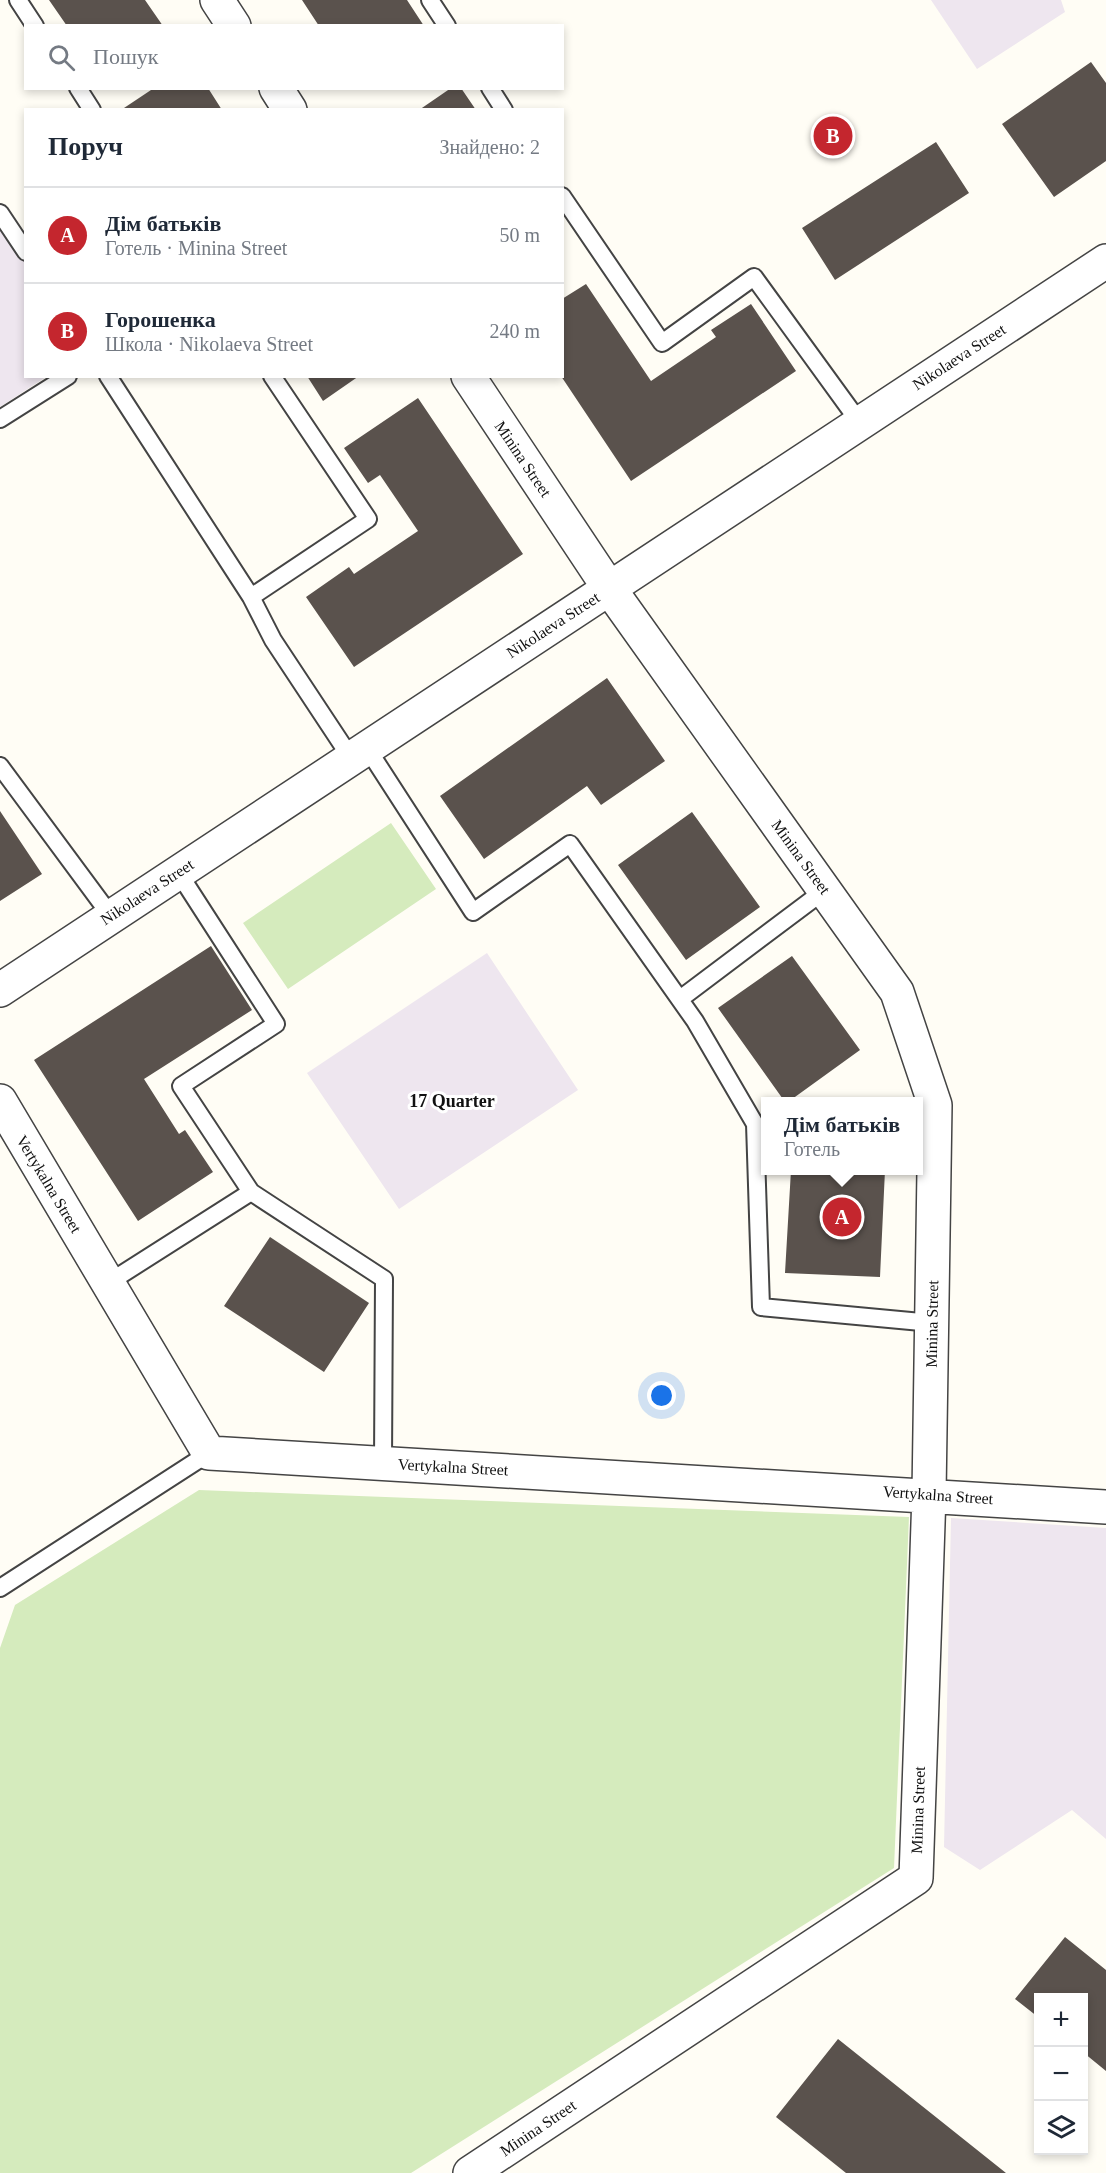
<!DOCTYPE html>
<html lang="uk">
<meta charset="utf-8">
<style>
:root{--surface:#fff;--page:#f6f6f7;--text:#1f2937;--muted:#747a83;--line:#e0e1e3;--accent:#c4262e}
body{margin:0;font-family:"Times New Roman",serif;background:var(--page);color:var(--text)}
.controls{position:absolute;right:18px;bottom:18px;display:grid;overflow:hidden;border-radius:0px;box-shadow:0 3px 9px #0003}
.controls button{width:54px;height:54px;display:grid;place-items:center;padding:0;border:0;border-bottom:2px solid var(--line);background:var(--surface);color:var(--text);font:30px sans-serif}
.you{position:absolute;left:662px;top:1396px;width:21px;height:21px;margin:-15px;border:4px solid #fff;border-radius:50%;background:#1a73e8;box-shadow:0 0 0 9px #1a73e833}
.badge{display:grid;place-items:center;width:39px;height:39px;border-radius:50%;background:var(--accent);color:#fff;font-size:20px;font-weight:700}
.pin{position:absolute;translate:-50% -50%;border:3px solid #fff;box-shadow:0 2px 6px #0006}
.popup{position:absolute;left:761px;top:1097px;width:162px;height:78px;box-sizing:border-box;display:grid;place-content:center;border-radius:0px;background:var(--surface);filter:drop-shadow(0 2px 4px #0005);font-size:20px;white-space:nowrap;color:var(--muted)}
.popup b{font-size:22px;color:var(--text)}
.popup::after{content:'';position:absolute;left:50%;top:100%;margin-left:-12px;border:12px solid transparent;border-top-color:var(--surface)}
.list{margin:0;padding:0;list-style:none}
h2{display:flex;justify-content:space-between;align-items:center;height:78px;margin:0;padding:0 24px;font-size:26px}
h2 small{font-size:20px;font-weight:400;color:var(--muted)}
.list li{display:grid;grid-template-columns:39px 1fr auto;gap:18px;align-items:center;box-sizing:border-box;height:96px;padding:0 24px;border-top:2px solid var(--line)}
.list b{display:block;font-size:22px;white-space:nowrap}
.list p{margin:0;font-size:20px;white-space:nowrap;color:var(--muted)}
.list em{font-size:20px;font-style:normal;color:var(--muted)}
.icon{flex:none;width:33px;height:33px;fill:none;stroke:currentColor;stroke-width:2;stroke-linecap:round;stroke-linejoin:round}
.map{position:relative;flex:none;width:1106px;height:2173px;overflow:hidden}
.search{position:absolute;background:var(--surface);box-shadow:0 3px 9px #0003;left:24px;top:24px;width:540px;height:66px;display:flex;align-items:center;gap:15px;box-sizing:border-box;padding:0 21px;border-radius:0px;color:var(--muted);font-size:22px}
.panel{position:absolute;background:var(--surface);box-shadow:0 3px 9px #0003;left:24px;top:108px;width:540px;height:270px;border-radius:0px}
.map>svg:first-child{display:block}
.industrial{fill:#eee6ef}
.green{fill:#d5ebbd}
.building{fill:#5a524d}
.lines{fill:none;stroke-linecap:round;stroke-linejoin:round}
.lane-casing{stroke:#444;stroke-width:20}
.street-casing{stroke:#444;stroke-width:36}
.lane{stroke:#fff;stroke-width:16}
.street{stroke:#fff;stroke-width:33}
.labels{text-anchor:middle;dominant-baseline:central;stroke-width:6;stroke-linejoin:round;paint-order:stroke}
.street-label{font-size:16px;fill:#111;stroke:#fff}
.neighbourhood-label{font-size:18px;font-weight:bold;fill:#111;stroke:#fff}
</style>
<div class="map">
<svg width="1106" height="2173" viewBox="0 0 1106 2173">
<rect width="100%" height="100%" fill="#fffdf5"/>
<path class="industrial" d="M 931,0 L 1061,0 L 1065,12 L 977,69 Z
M 0,213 L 25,252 L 26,376 L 46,377 L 0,407 Z
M 487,953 L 578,1090 L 399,1209 L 307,1073 Z
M 951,1518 L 1106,1528 L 1106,1839 L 1072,1810 L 980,1870 L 944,1847 Z"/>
<path class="green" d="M 391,823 L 436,889 L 288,989 L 243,923 Z
M 199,1490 L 909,1517 L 894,1868 L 411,2173 L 0,2173 L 0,1648 L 15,1605 Z"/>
<path class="building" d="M 49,0 L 145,0 L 163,26 L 67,26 Z
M 302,0 L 407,0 L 424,26 L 319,26 Z
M 1091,62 L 1106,83 L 1106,161 L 1054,197 L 1002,124 Z
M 154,88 L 208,88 L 222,110 L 121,110 Z
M 451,88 L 461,88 L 476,110 L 419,110 Z
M 936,142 L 969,193 L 835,280 L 802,228 Z
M 586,284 L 651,381 L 716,337 L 711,330 L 751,304 L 796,371 L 631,481 L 561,376 L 562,299 Z
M 307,376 L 359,376 L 323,401 Z
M 418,398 L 523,554 L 354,667 L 306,597 L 349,567 L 354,574 L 418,531 L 380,475 L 368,483 L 344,448 Z
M 607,678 L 665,761 L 601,805 L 587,786 L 484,859 L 440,796 Z
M 0,811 L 42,874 L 0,901 Z
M 692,812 L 760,907 L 686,960 L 618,865 Z
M 211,946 L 252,1010 L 144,1079 L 179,1134 L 185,1130 L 213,1172 L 138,1221 L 34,1060 Z
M 792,956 L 860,1050 L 788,1102 L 785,1102 L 718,1008 Z
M 791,1170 L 885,1170 L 880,1277 L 785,1273 Z
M 270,1237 L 369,1303 L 324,1372 L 224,1306 Z
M 1065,1937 L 1106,1970 L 1106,2071 L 1084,2053 L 1084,1998 L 1038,1998 L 1038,2017 L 1015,1999 Z
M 838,2039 L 1006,2173 L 846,2173 L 776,2117 Z"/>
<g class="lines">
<defs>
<path id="lane" d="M 18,0 L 35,26
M 430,0 L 447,26
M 78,88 L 92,110
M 490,88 L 504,110
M 562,196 L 662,343 L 754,277 L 860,423
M 0,213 L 26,252
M 108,376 L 251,597
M 272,376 L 368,519 L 251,597 L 273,640 L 351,758
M 0,419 L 68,376
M 367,748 L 473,912 L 570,844 L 695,1021 L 755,1124 L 761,1307 L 932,1323
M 0,766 L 111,916
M 680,999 L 825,890
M 251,1192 L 384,1279 L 383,1463
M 108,1283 L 251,1192 L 181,1086 L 276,1024 L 178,872
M 0,1588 L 209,1453"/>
<path id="street" d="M 217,0 L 234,26
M 276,88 L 290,110
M 468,376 L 609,588 L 897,992 L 935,1105 L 929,1494 L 916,1878 L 470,2173
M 0,990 L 1106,261
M 0,1101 L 209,1453 L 1106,1507"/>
</defs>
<use href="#lane" class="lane-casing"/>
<use href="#street" class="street-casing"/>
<use href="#lane" class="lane"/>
<use href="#street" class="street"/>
</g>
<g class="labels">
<g class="street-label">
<text transform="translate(959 357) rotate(-33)">Nikolaeva Street</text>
<text transform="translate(523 459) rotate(56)">Minina Street</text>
<text transform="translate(553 625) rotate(-33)">Nikolaeva Street</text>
<text transform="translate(801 857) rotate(54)">Minina Street</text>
<text transform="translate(147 892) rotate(-33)">Nikolaeva Street</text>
<text transform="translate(49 1184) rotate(59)">Vertykalna Street</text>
<text transform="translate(932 1324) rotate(-89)">Minina Street</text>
<text transform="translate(453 1467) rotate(3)">Vertykalna Street</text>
<text transform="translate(938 1495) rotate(4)">Vertykalna Street</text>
<text transform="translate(918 1810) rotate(-88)">Minina Street</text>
<text transform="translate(538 2128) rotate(-34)">Minina Street</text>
</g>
<g class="neighbourhood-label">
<text x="452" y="1101">17 Quarter</text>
</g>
</g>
</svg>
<div class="controls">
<button>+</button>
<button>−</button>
<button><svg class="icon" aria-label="layers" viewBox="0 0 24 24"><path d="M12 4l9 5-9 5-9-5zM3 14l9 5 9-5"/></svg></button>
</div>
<div class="you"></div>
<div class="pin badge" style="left:842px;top:1217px">A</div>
<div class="popup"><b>Дім батьків</b>Готель</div>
<div class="pin badge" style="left:833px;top:136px">B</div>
<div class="search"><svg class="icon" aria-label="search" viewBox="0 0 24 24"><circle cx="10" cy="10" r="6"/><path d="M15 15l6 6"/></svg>Пошук</div>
<section class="panel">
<h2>Поруч<small>Знайдено: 2</small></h2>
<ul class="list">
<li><span class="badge">A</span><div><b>Дім батьків</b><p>Готель · Minina Street</p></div><em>50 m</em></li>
<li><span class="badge">B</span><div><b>Горошенка</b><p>Школа · Nikolaeva Street</p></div><em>240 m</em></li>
</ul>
</section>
</div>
